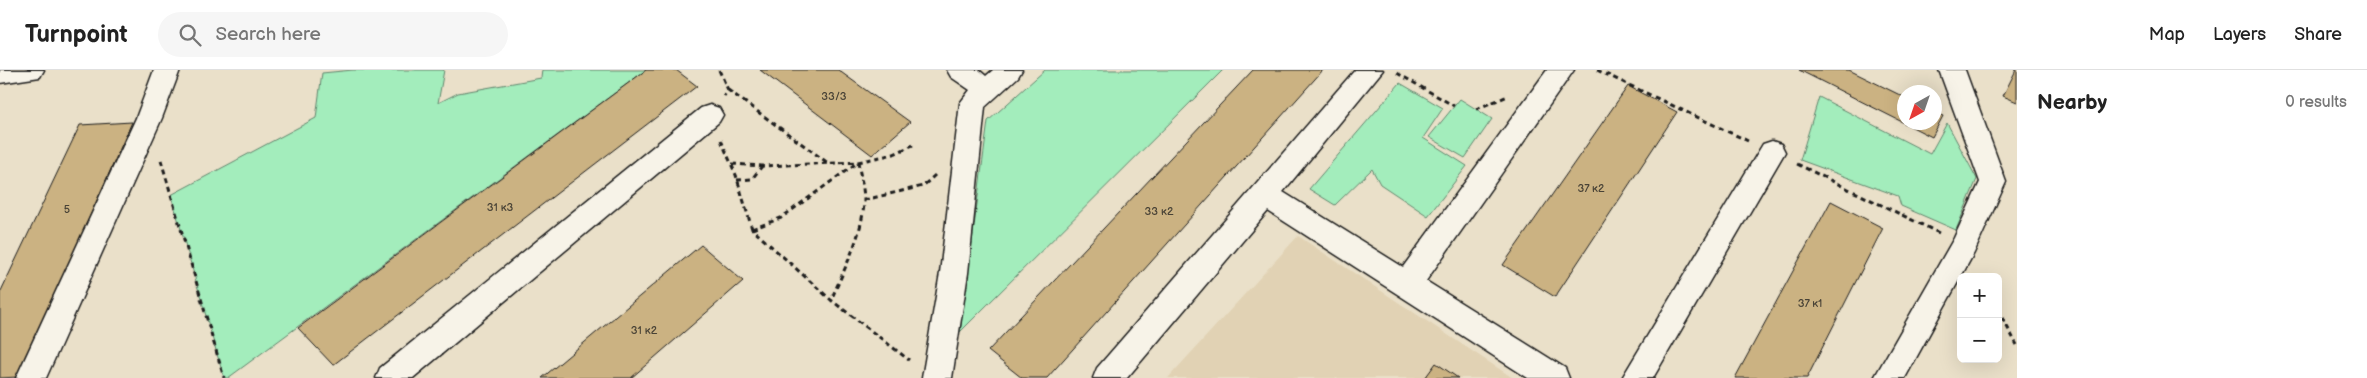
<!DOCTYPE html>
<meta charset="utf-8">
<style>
:root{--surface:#fff;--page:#f6f6f6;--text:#222;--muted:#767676;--line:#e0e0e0}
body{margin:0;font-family:"Balsamiq Sans",sans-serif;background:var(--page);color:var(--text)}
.controls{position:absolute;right:15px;bottom:15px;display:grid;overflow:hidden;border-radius:8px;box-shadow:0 5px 20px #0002}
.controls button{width:45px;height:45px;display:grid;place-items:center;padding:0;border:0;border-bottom:1px solid var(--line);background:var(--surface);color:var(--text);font:25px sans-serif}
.compass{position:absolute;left:1897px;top:15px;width:45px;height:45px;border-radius:50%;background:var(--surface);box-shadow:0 5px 20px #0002;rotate:220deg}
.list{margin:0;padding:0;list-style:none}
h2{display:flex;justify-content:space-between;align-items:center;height:65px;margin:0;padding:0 20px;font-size:21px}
h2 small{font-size:16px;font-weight:400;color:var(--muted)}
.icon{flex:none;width:28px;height:28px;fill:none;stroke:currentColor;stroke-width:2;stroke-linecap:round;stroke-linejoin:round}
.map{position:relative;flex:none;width:2017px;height:308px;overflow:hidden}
header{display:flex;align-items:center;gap:30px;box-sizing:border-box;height:70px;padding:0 25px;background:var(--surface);border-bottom:1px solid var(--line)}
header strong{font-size:24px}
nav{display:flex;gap:28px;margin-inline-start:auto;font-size:18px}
.search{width:350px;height:45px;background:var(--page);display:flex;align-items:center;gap:12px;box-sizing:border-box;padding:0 18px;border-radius:28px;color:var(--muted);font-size:19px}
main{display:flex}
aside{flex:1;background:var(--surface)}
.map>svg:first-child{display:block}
.built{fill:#e1d2b4}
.green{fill:#a3edbc;stroke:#60846c}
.building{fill:#cbb282;stroke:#1c1c1c}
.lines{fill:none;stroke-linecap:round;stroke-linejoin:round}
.minor-casing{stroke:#1c1c1c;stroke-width:3}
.path{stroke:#1c1c1c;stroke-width:3;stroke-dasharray:5 4;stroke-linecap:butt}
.minor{fill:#f7f3e8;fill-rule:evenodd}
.labels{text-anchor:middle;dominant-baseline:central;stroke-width:4;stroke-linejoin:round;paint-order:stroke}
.number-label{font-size:11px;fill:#484236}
</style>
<header>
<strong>Turnpoint</strong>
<div class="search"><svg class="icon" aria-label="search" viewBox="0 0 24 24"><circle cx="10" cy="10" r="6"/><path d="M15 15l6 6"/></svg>Search here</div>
<nav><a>Map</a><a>Layers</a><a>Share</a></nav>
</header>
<main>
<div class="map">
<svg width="2017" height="308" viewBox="0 0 2017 308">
<rect width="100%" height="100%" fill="#eae0c9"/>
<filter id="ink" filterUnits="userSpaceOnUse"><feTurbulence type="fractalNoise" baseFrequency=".02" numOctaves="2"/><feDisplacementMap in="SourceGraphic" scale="10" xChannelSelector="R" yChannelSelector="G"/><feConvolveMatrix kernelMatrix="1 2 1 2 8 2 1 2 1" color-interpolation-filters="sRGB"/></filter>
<g filter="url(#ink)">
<path class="built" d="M 1298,166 L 1513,308 L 1168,308 Z"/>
<path class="green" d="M 353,0 L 444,0 L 438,33 L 458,23 L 541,8 L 542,0 L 646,0 L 228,308 L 224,308 L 171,125 L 316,48 L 322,3 Z
M 1045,0 L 1223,0 L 960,262 L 988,51 Z
M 1400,13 L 1443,38 L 1423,68 L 1467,96 L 1428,146 L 1380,114 L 1372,99 L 1335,135 L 1309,119 Z
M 1819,27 L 1930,84 L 1947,53 L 1977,109 L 1956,160 L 1901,136 L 1898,126 L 1800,90 Z
M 1460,29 L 1492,49 L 1465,88 L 1429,67 Z"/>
<path class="building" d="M 646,0 L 676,0 L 697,16 L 333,295 L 298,258 Z
M 760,0 L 838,0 L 910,52 L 872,85 Z
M 1253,0 L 1323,0 L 1047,308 L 1022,308 L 988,281 Z
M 1799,0 L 1849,0 L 1904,27 L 1904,52 L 1934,52 L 1934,42 L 1943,46 L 1932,67 Z
M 2016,0 L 2017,0 L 2017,32 L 2003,26 Z
M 1628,16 L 1677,42 L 1555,227 L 1503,195 Z
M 132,52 L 18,307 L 0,308 L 0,223 L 80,55 Z
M 1831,131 L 1883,158 L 1807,308 L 1735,308 Z
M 701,175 L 743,211 L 631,308 L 542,308 Z
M 1436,293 L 1458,308 L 1425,308 Z"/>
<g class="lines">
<defs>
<path id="minor" d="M 0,0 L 44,0 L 40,7 L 0,13 Z
M 154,0 L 180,0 L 162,48 L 46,308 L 16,308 L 136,48 Z
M 947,0 L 979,0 L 986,6 L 993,0 L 1022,0 L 1018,7 L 985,37 L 968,203 L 952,308 L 922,308 L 940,203 L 960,33 L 970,20 L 951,7 Z
M 1355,0 L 1383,0 L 1283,122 L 1403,197 L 1547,0 L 1574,0 L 1426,211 L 1565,298 L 1569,308 L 1528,308 L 1268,141 L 1127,308 L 1093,308 L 1097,298 Z
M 1939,0 L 1965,0 L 2006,112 L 1974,183 L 1905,308 L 1874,308 L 1954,168 L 1980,112 Z
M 710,35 L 719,38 L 723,45 L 719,52 L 413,308 L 376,308 L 380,298 L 701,38 Z
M 1772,71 L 1781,74 L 1785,82 L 1653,308 L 1622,308 L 1763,74 Z"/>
</defs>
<use href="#minor" class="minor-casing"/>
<path class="path" d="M 719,0 L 728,20 L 724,26
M 1597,0 L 1748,71
M 1397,3 L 1454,36
M 728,20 L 828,93
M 1476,39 L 1508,26
M 721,70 L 736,105 L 752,159 L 831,230 L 909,290
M 161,90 L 224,308
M 732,94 L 762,96 L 858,92 C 860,105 864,118 864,131 C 863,165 844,199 831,230
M 1797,94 L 1939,163
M 737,110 L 752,109 L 762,96
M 864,130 L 923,116 L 935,105
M 752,159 L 781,148 L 858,92 L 894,84 L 913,75
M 1998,240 L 2017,275"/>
<use href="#minor" class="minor"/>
</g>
</g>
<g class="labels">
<g class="number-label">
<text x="834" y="26">33/3</text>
<text x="1591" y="118">37 к2</text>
<text x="500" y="137">31 к3</text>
<text x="67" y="139">5</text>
<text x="1159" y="141">33 к2</text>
<text x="1810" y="233">37 к1</text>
<text x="644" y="260">31 к2</text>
</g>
</g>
</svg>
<div class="controls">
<button>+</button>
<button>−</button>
</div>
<svg class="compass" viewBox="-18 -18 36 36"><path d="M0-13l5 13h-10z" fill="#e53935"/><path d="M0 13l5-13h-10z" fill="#767676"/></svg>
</div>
<aside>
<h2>Nearby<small>0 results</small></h2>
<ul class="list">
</ul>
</aside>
</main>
